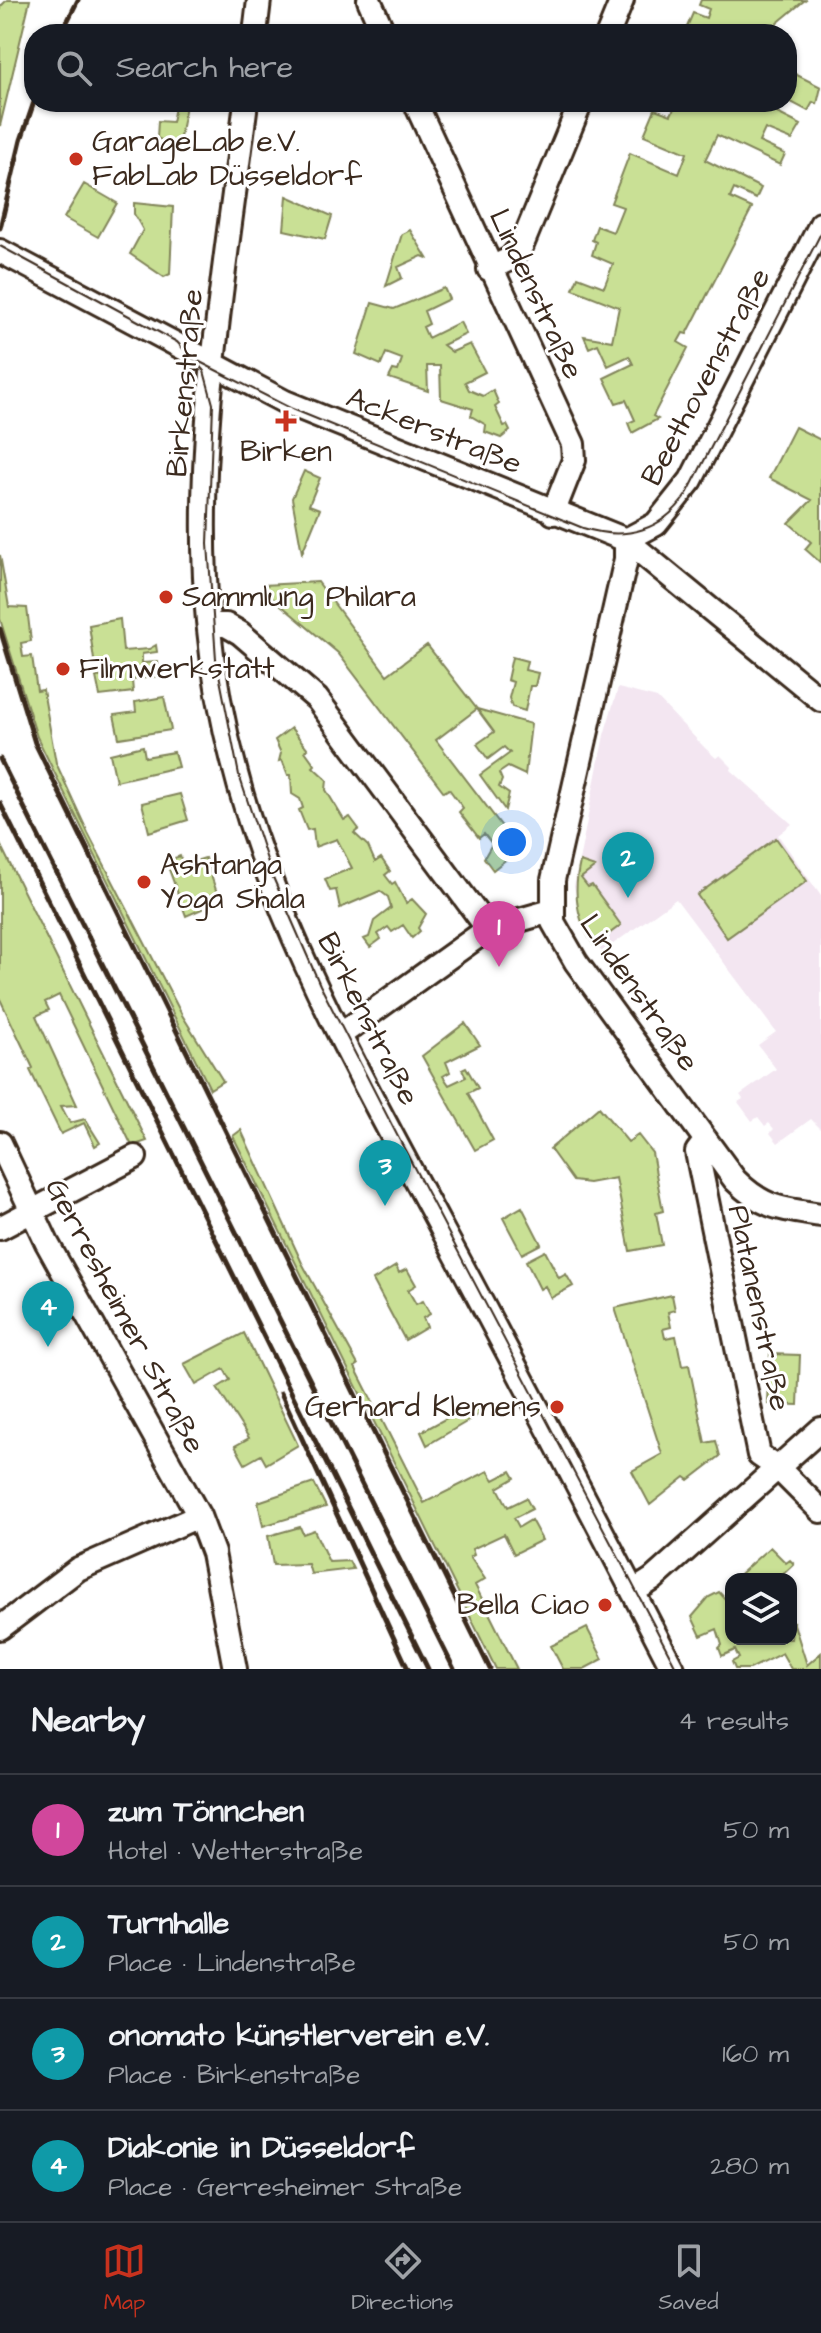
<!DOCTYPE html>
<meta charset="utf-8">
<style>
:root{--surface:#171b24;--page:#20242c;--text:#f1f3f6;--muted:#9ea1a6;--line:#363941;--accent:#c8321e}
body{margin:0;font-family:"Architects Daughter",sans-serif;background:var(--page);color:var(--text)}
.controls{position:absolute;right:24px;bottom:24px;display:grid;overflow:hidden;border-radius:16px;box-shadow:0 2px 6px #0004}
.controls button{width:72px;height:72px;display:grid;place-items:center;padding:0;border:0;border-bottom:2px solid var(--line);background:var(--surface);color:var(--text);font:40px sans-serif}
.you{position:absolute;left:512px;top:842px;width:28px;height:28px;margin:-20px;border:6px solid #fff;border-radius:50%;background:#1a73e8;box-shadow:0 0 0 12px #1a73e833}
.badge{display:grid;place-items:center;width:52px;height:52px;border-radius:50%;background:var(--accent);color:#fff;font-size:26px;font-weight:700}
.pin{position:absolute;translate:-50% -66px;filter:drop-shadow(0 2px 4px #0008)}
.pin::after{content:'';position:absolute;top:42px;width:28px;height:24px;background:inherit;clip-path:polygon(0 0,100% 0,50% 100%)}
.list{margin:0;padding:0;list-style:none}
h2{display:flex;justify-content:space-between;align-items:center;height:104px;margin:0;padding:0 32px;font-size:34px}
h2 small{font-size:26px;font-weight:400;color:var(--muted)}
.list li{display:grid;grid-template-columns:52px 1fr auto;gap:24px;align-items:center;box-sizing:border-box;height:112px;padding:0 32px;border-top:2px solid var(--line)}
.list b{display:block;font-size:30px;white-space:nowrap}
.list p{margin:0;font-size:26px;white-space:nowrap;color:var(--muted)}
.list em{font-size:26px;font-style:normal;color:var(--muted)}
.icon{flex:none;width:44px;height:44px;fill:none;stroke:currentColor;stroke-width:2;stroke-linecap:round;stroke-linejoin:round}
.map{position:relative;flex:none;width:821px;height:1669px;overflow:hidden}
.search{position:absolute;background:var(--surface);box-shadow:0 2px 6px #0004;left:24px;right:24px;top:24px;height:88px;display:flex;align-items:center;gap:20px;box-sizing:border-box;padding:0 28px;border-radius:32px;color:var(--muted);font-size:30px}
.sheet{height:552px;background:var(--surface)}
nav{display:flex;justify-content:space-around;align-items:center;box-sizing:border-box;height:112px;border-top:2px solid var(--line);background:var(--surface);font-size:22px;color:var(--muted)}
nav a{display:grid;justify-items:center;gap:4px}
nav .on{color:var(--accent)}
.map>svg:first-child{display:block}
.built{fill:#f3e6f1}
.green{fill:#c9e095;stroke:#82855a;stroke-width:2}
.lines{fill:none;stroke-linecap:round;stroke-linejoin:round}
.minor-casing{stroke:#3b2a1e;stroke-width:28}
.minor{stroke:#fff;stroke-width:22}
.tram{stroke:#3b2a1e;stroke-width:2}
.rail{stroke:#3b2a1e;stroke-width:5}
.poi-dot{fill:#c8321e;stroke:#fff;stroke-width:3}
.labels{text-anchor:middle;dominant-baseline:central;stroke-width:6;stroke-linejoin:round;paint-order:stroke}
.poi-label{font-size:30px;fill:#3b2a1e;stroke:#fff;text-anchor:start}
.street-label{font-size:30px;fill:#3b2a1e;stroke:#fff}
</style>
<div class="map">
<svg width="821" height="1669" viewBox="0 0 821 1669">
<rect width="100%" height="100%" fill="#fff"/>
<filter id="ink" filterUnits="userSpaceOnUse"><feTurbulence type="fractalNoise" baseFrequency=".0125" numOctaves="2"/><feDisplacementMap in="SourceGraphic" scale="16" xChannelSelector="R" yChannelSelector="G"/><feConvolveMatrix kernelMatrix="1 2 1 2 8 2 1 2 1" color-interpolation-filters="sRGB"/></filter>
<g filter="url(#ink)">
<path class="built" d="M 618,688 L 657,698 L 705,748 L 716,758 L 720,755 L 732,767 L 731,770 L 792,824 L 778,835 L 821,896 L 821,1129 L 811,1119 L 778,1143 L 770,1133 L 774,1129 L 769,1123 L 765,1126 L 758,1117 L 752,1121 L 738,1102 L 743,1099 L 740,1095 L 776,1069 L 758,1045 L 776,1032 L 676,899 L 602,952 L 583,930 L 574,886 L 604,735 Z"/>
<path class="green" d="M 7,0 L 30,0 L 0,126 L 0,7 Z
M 701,0 L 805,0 L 764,34 L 706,34 L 687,27 L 693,13 L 706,18 L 709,9 L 699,5 Z
M 787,70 L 821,87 L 817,104 L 813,102 L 808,111 L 787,100 Z
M 677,102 L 780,102 L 775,112 L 801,125 L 792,140 L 765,129 L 759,142 L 785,154 L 780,165 L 717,135 L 705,160 L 761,188 L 756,199 L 734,189 L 730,198 L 752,208 L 687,334 L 683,333 L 678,342 L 688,348 L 653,416 L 658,419 L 632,433 L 628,423 L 635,420 L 626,400 L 616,403 L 604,378 L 633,364 L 629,356 L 608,366 L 598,344 L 589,348 L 584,336 L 612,341 L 619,307 L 573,289 L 578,277 L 604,287 L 613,264 L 592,255 L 596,242 L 592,240 L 597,226 L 613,232 L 623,207 L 611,203 L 630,153 L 679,174 L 687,153 L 644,135 L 655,109 L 671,115 Z
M 186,105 L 178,148 L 157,138 L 158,121 L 172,122 L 175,107 Z
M 84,184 L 117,203 L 98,237 L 64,218 Z
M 287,196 L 332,216 L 325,239 L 284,230 Z
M 134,203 L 173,207 L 170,274 L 164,277 L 130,254 L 143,230 L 134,214 Z
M 410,230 L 427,258 L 422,256 L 398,267 L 402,278 L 386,286 L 402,234 Z
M 444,288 L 449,299 L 424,311 L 429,324 L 423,327 L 428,338 L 460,322 L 466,334 L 443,345 L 452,352 L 470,344 L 485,372 L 465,382 L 469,390 L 483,396 L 493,390 L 499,404 L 495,407 L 504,426 L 507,425 L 510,431 L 501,438 L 485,432 L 486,425 L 471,416 L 473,409 L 441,399 L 440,366 L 427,366 L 428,391 L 389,378 L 393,370 L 398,371 L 402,359 L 386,353 L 381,365 L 356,354 L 372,303 L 394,309 Z
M 795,427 L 821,440 L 821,563 L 805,549 L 811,542 L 789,523 L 812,500 L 769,478 Z
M 304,471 L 320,478 L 309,505 L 320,509 L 302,553 L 292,498 Z
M 0,555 L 9,607 L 27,608 L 31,641 L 21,643 L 23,657 L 32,656 L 37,691 L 43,690 L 56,763 L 88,833 L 182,1015 L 223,1081 L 210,1089 L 37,737 L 0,619 Z
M 318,582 L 387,675 L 427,645 L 477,709 L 531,724 L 525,775 L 508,767 L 499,773 L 502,780 L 499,787 L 509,794 L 505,810 L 480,775 L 510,753 L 504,747 L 488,759 L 477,744 L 494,732 L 477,709 L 436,740 L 519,849 L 493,870 L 484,858 L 492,844 L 484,834 L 479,838 L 459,812 L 463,808 L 449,789 L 444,792 L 338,653 L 263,590 L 263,585 Z
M 120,619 L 123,651 L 149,649 L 156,645 L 157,652 L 142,654 L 142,663 L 158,662 L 159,676 L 132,680 L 133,692 L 100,696 L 96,677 L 110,676 L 109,667 L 95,667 L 89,625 Z
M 512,657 L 527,661 L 525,670 L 538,673 L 535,686 L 530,686 L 525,711 L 512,707 L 509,698 L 513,682 L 507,680 Z
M 164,697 L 171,730 L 119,738 L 114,715 L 136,712 L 135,702 Z
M 291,728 L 308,749 L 305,751 L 315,765 L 313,767 L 327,780 L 326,790 L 344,820 L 350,817 L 359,829 L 354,833 L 368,846 L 375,862 L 381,858 L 390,871 L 385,875 L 392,884 L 395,882 L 406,903 L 412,899 L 426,914 L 418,928 L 420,931 L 412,938 L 403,925 L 392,932 L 388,927 L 378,934 L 381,939 L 370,947 L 364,939 L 369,937 L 374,921 L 391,908 L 388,897 L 380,891 L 340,908 L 336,890 L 330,891 L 325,879 L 352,868 L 337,839 L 315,847 L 313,829 L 307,830 L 299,810 L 303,808 L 300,799 L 292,794 L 291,775 L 288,775 L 282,760 L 279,761 L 281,753 L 275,740 Z
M 143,746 L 145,757 L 174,752 L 178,767 L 116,781 L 110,754 Z
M 180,794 L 188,820 L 149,832 L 142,803 Z
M 776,838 L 807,881 L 727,938 L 697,895 Z
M 0,844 L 147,1141 L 132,1146 L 59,995 L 45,1002 L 49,1010 L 36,1016 L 77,1105 L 61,1106 L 70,1123 L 85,1119 L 100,1143 L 95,1146 L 84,1123 L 61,1134 L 30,1070 L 33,1068 L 0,999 Z
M 180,856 L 183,865 L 205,858 L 217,893 L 198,900 L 202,909 L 186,916 L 166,861 Z
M 580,862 L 595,867 L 581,878 L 588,887 L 592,885 L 621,925 L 594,945 C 576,920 573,892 580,862 Z
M 465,1023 L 480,1045 L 446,1062 L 450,1072 L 443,1076 L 449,1085 L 466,1077 L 462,1069 L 466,1067 L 478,1088 L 468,1093 L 493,1140 L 475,1150 L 422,1056 Z
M 599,1107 L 628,1142 L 638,1135 L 652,1153 L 663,1211 L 656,1213 L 662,1245 L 630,1251 L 616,1178 L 589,1183 L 573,1181 L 550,1149 Z
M 241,1130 L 302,1263 L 358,1365 L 355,1367 L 424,1503 L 488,1471 L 494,1480 L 511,1471 L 515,1478 L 498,1488 L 508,1507 L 526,1498 L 532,1509 L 514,1518 L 519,1527 L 531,1520 L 542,1540 L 514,1554 L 504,1534 L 472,1549 L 474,1555 L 470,1557 L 485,1579 L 475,1585 L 517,1669 L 496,1669 L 233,1136 Z
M 522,1207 L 541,1244 L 522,1254 L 503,1218 Z
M 545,1251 L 559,1278 L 566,1274 L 573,1286 L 551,1298 L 545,1286 L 540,1289 L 526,1261 Z
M 396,1266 L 399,1273 L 407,1269 L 416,1285 L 408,1290 L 416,1304 L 423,1301 L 430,1314 L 423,1318 L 427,1327 L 405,1340 L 373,1280 Z
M 672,1295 L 675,1310 L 668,1312 L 671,1327 L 663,1329 L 665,1338 L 676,1336 L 682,1366 L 689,1365 L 705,1443 L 716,1441 L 720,1456 L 689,1480 L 685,1477 L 650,1505 L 632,1471 L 662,1454 L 615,1308 Z
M 244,1333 L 298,1445 L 266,1464 L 261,1455 L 245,1464 L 235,1446 L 249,1438 L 217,1388 L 230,1380 L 224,1369 L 196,1385 L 184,1364 Z
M 770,1354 L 800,1355 L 798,1405 L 768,1404 Z
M 474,1403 L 480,1414 L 427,1445 L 421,1432 Z
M 314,1483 L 326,1507 L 263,1526 L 258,1502 Z
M 300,1527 L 303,1534 L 314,1530 L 329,1562 L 349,1561 L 353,1569 L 311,1574 L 308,1564 L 273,1565 L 268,1536 Z
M 770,1547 L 786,1563 L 790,1560 L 794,1564 L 778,1579 L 734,1579 Z
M 719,1592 L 726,1600 L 731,1597 L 731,1639 L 791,1639 L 793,1621 L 807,1665 L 821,1653 L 821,1669 L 791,1669 L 782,1653 L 750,1669 L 735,1669 L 732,1662 L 739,1658 L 735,1650 L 722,1656 L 719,1648 L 722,1645 L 717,1629 L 701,1636 L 692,1617 L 709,1597 Z
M 587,1628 L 603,1659 L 584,1669 L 563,1669 L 551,1646 Z"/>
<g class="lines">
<defs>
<path id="minor" d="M 369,0 L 384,34
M 255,34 L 259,0
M 608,34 L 622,0
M 246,102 C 225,273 192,449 208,621 C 230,851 336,1030 442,1229 C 521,1375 597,1522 673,1669
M 415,102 L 573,444 L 574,460 L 553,513
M 0,251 L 285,402 L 626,540 L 821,700
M 489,269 L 510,259 L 522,245 L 581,102
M 626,540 L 626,559 L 553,880 L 553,922 L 576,962 L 735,1180 C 764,1209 782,1209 821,1215
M 626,540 L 656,524 L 691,480 L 821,224
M 209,625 L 226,625 L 240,633 L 317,699 L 488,929
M 340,1035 L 488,929 L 551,911
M 706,1140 L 697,1152 L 759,1455 L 778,1468 L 821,1511
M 0,1143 L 47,1243 L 199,1516 L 213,1553 L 235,1669
M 0,1228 L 135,1157
M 633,1592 L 653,1579 L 821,1429
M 0,1628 L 78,1569 L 199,1516"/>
</defs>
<use href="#minor" class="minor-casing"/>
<use href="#minor" class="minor"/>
<path class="tram" d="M 0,246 L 177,342 L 204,371 L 213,404 L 208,544 L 216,659 L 239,775 L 272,875 L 320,985 L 397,1135 L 677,1669
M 198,361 L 290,408 L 583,528 C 625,541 664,531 688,492 L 821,233"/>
<path class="rail" d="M 61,34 L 78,0
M 0,228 L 21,140 L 34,102
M 0,629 L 35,743 L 490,1669
M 0,759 L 454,1669
M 0,803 L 428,1669
M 281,1393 L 408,1669"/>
</g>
</g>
<g class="poi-dot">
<circle cx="76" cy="159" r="8"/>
<path d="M282 409h8v8h8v8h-8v8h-8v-8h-8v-8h8z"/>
<circle cx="166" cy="597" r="8"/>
<circle cx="63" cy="669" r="8"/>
<circle cx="144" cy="882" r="8"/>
<circle cx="557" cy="1407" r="8"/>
<circle cx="605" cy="1605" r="8"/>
</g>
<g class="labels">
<g class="poi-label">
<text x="92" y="142">GarageLab e.V.<tspan x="92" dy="34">FabLab Düsseldorf</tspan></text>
<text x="286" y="452" text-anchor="middle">Birken</text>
<text x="182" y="597">Sammlung Philara</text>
<text x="79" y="669">Filmwerkstatt</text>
<text x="160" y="865">Ashtanga<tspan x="160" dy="34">Yoga Shala</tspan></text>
<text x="541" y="1407" text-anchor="end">Gerhard Klemens</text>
<text x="589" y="1605" text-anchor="end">Bella Ciao</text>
</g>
<g class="street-label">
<text transform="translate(536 294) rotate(65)">Lindenstraße</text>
<text transform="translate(706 377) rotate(-62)">Beethovenstraße</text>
<text transform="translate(185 383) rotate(-85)">Birkenstraße</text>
<text transform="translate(434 431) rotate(22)">Ackerstraße</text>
<text transform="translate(639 993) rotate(55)">Lindenstraße</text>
<text transform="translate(368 1019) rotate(63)">Birkenstraße</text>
<text transform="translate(759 1308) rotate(78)">Platanenstraße</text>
<text transform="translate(125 1316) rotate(62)">Gerresheimer Straße</text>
</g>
</g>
</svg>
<div class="controls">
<button><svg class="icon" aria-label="layers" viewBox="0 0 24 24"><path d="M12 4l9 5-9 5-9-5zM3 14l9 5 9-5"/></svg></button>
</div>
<div class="you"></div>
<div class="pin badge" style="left:499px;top:967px;background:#d1479c">1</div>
<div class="pin badge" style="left:628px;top:898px;background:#0f9aa8">2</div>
<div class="pin badge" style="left:385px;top:1206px;background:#0f9aa8">3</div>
<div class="pin badge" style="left:48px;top:1347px;background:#0f9aa8">4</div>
<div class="search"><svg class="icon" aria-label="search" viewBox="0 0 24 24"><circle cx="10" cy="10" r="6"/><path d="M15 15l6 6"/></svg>Search here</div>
</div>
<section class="sheet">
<h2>Nearby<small>4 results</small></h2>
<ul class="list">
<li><span class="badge" style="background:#d1479c">1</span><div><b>zum Tönnchen</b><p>Hotel · Wetterstraße</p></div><em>50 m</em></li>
<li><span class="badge" style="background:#0f9aa8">2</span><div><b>Turnhalle</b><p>Place · Lindenstraße</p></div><em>50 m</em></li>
<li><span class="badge" style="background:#0f9aa8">3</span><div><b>onomato künstlerverein e.V.</b><p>Place · Birkenstraße</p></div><em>160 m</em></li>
<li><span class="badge" style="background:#0f9aa8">4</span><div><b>Diakonie in Düsseldorf</b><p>Place · Gerresheimer Straße</p></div><em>280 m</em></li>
</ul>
</section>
<nav>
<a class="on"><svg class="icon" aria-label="map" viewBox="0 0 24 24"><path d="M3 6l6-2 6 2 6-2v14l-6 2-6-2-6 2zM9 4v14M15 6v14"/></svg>Map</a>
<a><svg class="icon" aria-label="directions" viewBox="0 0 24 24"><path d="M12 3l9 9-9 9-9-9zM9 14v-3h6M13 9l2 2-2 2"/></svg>Directions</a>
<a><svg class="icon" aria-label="saved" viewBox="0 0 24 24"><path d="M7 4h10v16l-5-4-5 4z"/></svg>Saved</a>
</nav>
